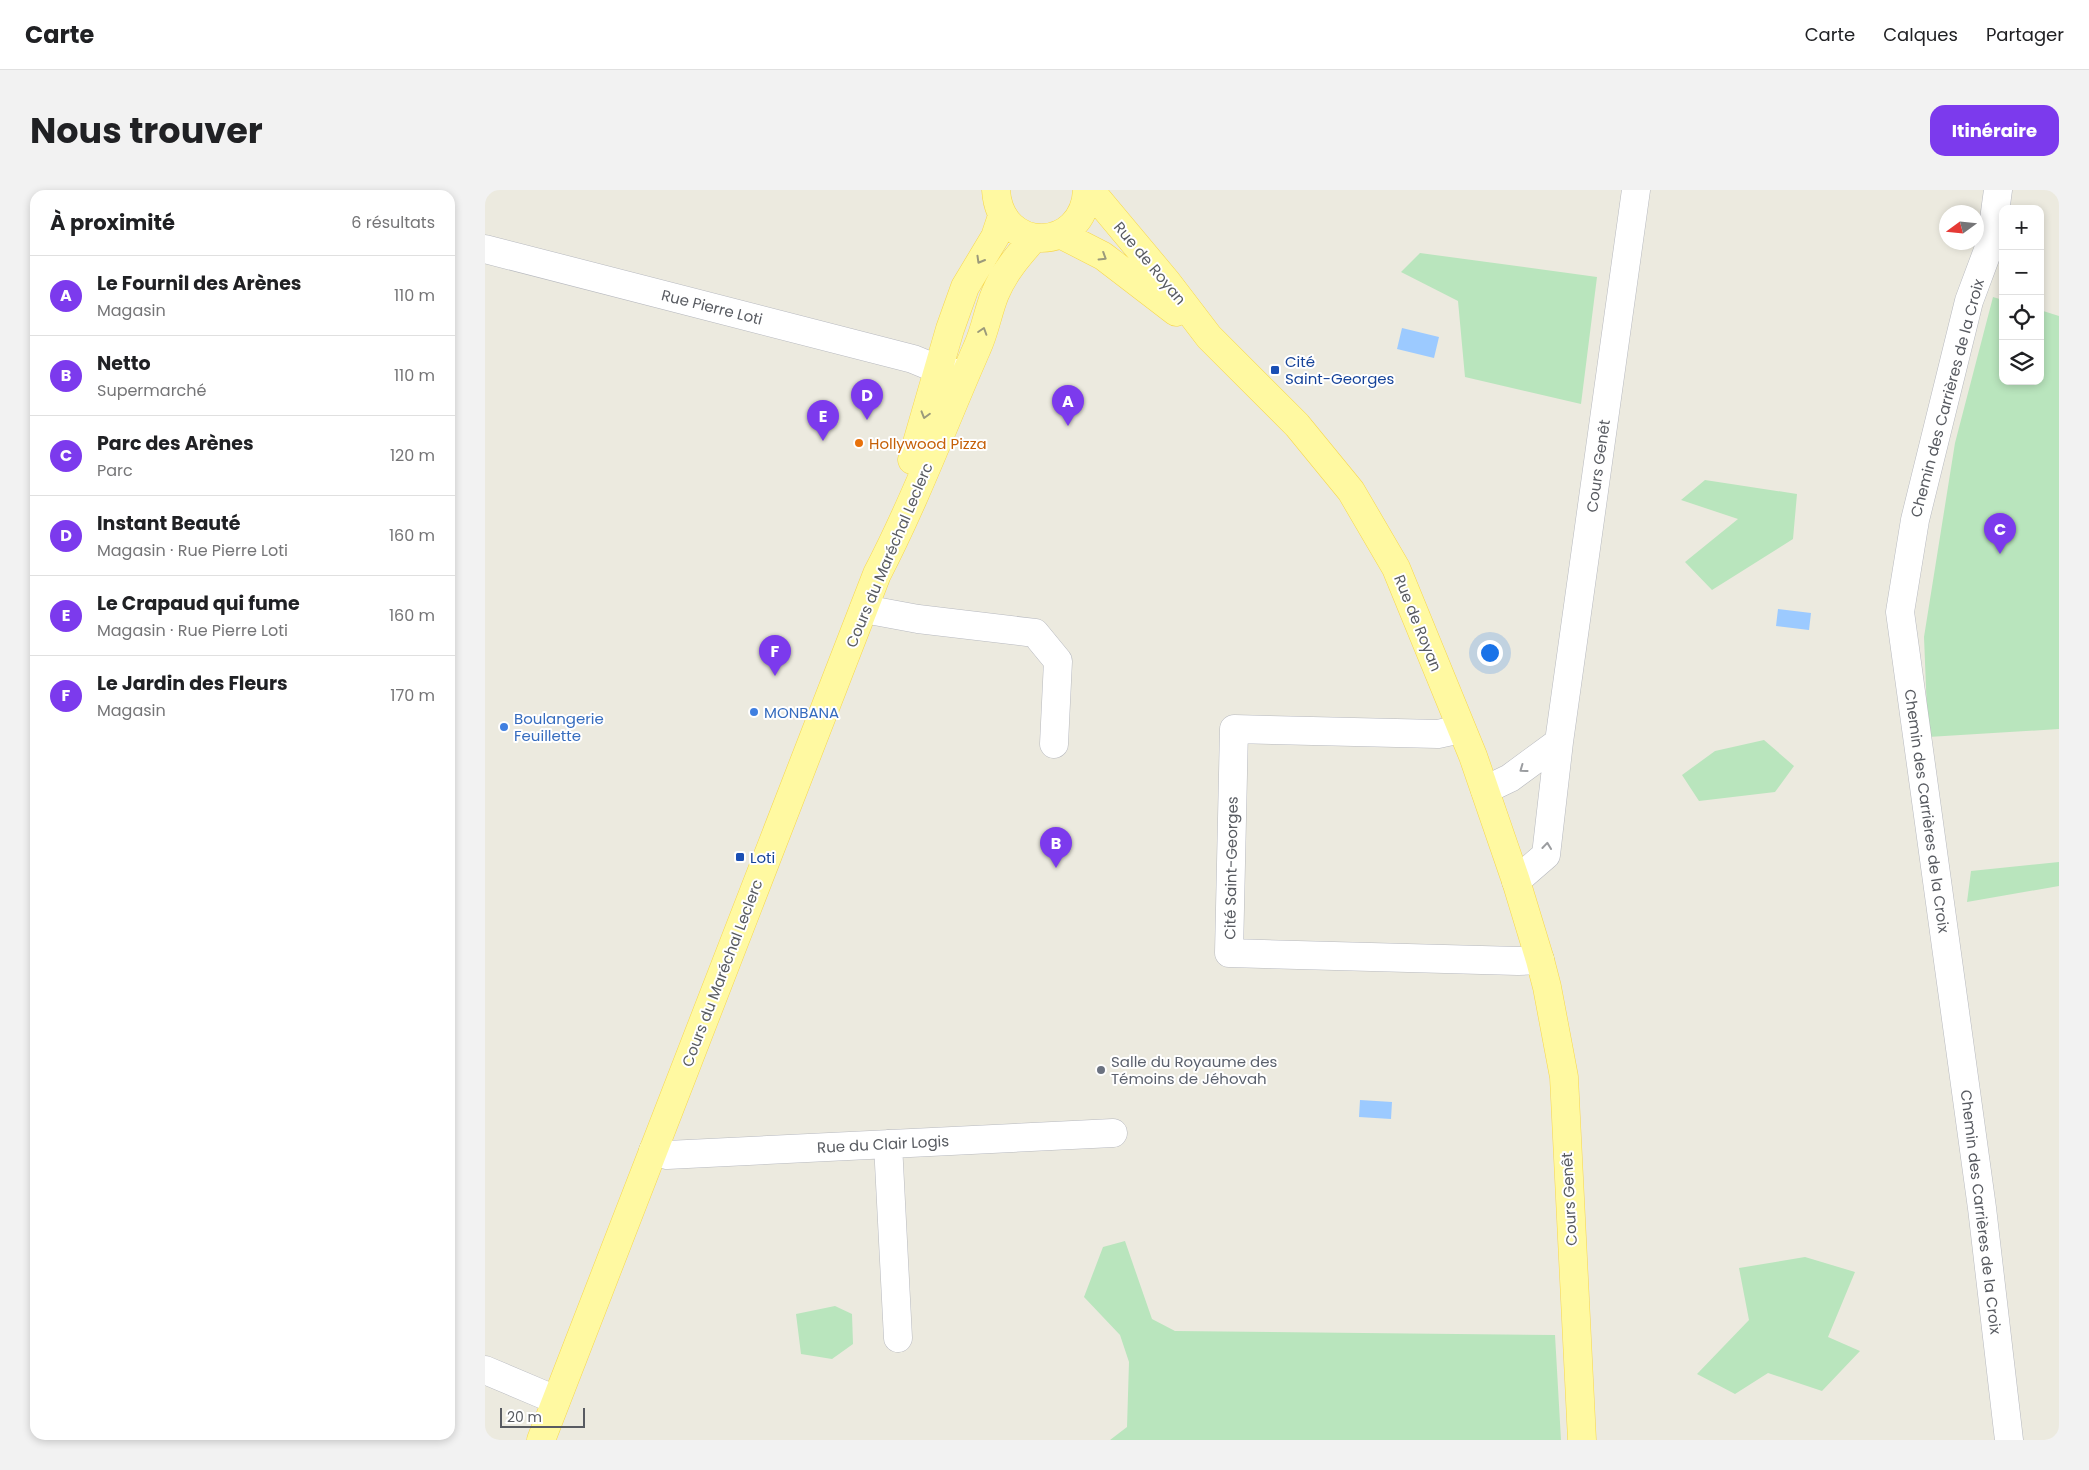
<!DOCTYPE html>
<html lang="fr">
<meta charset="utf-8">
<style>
:root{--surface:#fff;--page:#f2f2f2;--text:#202124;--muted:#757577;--line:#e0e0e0;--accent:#7c3aed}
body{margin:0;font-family:Poppins,sans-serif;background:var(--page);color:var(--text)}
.controls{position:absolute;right:15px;top:15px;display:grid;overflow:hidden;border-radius:10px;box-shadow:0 2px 8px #0003}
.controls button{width:45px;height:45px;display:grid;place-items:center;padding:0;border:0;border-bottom:1px solid var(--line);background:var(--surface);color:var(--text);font:25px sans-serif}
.compass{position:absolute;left:1454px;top:15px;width:45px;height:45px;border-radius:50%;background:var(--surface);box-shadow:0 2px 8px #0003;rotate:255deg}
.scale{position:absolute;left:15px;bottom:12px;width:85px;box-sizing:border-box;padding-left:5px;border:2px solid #585b61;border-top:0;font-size:14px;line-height:18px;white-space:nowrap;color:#585b61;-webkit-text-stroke:4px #fff;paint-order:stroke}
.you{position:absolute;left:1004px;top:462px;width:18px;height:18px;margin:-12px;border:4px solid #fff;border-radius:50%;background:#1a73e8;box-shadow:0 0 0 8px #1a73e833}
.badge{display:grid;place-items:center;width:32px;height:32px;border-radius:50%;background:var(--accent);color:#fff;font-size:16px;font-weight:700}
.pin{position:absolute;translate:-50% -41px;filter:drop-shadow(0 1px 2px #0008)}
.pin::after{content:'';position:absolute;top:26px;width:18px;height:15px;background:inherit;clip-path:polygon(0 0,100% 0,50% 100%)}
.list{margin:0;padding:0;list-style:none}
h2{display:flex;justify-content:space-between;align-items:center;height:65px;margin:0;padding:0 20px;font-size:21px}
h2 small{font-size:16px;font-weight:400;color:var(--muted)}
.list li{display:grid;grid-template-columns:32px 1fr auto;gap:15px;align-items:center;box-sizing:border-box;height:80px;padding:0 20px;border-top:1px solid var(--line)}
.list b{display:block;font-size:19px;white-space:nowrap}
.list p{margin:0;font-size:16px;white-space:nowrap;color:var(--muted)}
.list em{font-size:16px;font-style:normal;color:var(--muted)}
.icon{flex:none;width:28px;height:28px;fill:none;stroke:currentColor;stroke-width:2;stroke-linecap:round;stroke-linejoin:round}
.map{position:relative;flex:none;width:1574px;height:1250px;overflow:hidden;border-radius:15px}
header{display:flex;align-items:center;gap:30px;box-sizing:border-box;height:70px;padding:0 25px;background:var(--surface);border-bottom:1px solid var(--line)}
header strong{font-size:24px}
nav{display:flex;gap:28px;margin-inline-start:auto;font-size:18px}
.intro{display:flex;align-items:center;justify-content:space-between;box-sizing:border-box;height:120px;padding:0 30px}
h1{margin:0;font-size:35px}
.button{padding:12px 22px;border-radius:15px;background:var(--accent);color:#fff;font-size:18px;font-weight:700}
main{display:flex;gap:30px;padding:0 30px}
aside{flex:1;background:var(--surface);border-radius:15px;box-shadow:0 2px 8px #0003}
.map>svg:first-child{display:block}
.green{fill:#b9e5bd}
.water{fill:#9ccaff}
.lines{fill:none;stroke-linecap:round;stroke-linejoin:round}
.minor-casing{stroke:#b7b9bf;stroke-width:29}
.major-casing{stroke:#f7d74d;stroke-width:29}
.minor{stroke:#fff;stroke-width:28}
.major{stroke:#fff9a1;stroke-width:28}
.oneway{stroke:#9b9a7b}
.oneway2{stroke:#9b9da0}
.transit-dot{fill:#1a4fb4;stroke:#fff;stroke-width:2}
.food-dot{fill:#e8710a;stroke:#fff;stroke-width:2}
.shop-dot{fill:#3f7fe0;stroke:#fff;stroke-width:2}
.worship-dot{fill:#6b7280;stroke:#fff;stroke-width:2}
.labels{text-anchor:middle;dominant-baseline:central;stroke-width:4;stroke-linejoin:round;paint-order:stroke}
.street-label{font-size:15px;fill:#585b61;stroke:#fff}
.transit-label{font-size:15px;fill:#164399;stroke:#fff;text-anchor:start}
.food-label{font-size:15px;fill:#c56008;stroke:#fff;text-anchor:start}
.shop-label{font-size:15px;fill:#366cbe;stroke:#fff;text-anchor:start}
.worship-label{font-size:15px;fill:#5b616d;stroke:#fff;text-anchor:start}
</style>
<header>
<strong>Carte</strong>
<nav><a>Carte</a><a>Calques</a><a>Partager</a></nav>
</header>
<div class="intro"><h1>Nous trouver</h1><a class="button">Itinéraire</a></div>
<main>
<aside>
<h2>À proximité<small>6 résultats</small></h2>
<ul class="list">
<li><span class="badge">A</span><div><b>Le Fournil des Arènes</b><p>Magasin</p></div><em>110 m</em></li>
<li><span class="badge">B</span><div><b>Netto</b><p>Supermarché</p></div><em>110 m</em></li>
<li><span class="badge">C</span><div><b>Parc des Arènes</b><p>Parc</p></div><em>120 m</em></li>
<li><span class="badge">D</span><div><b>Instant Beauté</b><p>Magasin · Rue Pierre Loti</p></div><em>160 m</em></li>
<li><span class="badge">E</span><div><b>Le Crapaud qui fume</b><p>Magasin · Rue Pierre Loti</p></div><em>160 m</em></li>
<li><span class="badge">F</span><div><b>Le Jardin des Fleurs</b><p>Magasin</p></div><em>170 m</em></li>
</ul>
</aside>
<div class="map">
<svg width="1574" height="1250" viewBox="0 0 1574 1250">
<rect width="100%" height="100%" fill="#eceadf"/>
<path class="green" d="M 935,63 L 1112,87 L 1096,214 L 980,187 L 973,111 L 916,82 Z
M 1508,107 L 1518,110 L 1518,191 L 1555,191 L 1555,120 L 1574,126 L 1574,539 L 1443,547 L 1439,447 L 1470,253 Z
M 1220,290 L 1312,304 L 1308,349 L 1227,400 L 1200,372 L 1253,329 L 1196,310 Z
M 1279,550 L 1309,576 L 1290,602 L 1214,611 L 1197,585 L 1230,561 Z
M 1574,672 L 1574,696 L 1482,712 L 1486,681 Z
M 640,1051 L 667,1129 L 690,1141 L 1070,1145 L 1076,1250 L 625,1250 L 642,1237 L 644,1172 L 635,1145 L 599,1107 L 618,1057 Z
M 1320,1067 L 1370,1082 L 1343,1147 L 1375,1161 L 1337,1201 L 1283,1183 L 1250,1204 L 1212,1184 L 1264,1130 L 1254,1078 Z
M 350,1116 L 367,1124 L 368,1154 L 347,1169 L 316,1164 L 311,1124 Z"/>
<path class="water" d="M 917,138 L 954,147 L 949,168 L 912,159 Z
M 1293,419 L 1326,423 L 1324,440 L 1291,436 Z
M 875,910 L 907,912 L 906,929 L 874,927 Z"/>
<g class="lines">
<defs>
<path id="minor" d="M 1513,0 L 1506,52 L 1484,111 L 1430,330 L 1415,422 L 1497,1018 L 1524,1250
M 0,59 L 428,169 L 445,176 L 477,185
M 379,419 L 433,429 L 550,443 L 573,471 L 569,554
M 976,539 L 953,544 L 749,539 L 744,763 L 1033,771 L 1055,770
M 1000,600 L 1025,588 L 1074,552
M 1031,691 L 1061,665 L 1074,552 L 1151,0
M 403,954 L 413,1148
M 168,961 L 182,965 L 628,943
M 0,1180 L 71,1210"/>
<path id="major" d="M 511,0 C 515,65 599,63 602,0
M 605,0 L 682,92 L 724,147 L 812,235 L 866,301 L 911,378 L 988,566 L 1031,691 L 1055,770 L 1062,797 L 1079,887 L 1097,1250
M 575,44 L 618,66 L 691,122
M 427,270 L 465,139 L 480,97 L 510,47 L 517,26
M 56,1250 L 392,384 C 430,311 459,233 492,158 C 500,141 503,121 510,104 C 519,82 534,65 549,48"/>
</defs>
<use href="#minor" class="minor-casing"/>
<use href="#major" class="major-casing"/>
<use href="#minor" class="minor"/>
<use href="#major" class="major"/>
</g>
<defs><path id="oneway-chevron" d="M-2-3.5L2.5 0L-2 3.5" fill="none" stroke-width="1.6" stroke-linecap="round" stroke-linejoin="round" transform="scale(1.25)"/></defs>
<g class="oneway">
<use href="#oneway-chevron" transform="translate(618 67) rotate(32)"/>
<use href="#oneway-chevron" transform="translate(495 70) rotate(120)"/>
<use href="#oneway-chevron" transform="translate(498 141) rotate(-72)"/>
<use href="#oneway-chevron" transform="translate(440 225) rotate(106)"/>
</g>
<g class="oneway2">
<use href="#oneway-chevron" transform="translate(1038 579) rotate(144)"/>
<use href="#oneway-chevron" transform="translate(1062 656) rotate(-84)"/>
</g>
<g class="transit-dot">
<rect x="785" y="175" width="10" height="10" rx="2.5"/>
<rect x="250" y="662" width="10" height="10" rx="2.5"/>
</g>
<circle class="food-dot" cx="374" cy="253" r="5"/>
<g class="shop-dot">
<circle cx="269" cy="522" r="5"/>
<circle cx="19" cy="537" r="5"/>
</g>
<circle class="worship-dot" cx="616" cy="880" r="5"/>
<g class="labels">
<g class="street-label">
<text transform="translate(665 73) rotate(50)">Rue de Royan</text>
<text transform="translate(227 117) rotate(14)">Rue Pierre Loti</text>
<text transform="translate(1462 208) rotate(-75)">Chemin des Carrières de la Croix</text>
<text transform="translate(1113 276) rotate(-82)">Cours Genêt</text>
<text transform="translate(404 365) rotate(-67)">Cours du Maréchal Leclerc</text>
<text transform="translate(933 433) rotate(68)">Rue de Royan</text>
<text transform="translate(1442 621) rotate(82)">Chemin des Carrières de la Croix</text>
<text transform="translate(746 678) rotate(-89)">Cité Saint-Georges</text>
<text transform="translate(237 783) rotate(-69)">Cours du Maréchal Leclerc</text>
<text transform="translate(398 954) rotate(-3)">Rue du Clair Logis</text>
<text transform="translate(1084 1009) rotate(-93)">Cours Genêt</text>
<text transform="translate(1496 1022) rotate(83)">Chemin des Carrières de la Croix</text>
</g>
<g class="transit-label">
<text x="800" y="171">Cité<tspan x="800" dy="17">Saint-Georges</tspan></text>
<text x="265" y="667">Loti</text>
</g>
<g class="food-label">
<text x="384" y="253">Hollywood Pizza</text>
</g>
<g class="shop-label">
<text x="279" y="522">MONBANA</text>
<text x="29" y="528">Boulangerie<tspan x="29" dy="17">Feuillette</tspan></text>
</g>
<g class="worship-label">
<text x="626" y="871">Salle du Royaume des<tspan x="626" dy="17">Témoins de Jéhovah</tspan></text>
</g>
</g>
</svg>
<div class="controls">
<button>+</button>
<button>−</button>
<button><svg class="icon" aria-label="locate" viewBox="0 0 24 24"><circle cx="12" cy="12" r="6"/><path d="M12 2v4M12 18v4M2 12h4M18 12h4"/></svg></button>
<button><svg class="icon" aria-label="layers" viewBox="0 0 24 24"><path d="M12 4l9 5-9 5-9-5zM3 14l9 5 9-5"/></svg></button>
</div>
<svg class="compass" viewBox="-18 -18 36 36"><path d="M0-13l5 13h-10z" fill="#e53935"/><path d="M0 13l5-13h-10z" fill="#757577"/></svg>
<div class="scale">20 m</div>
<div class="you"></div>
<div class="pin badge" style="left:583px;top:236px">A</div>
<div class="pin badge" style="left:571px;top:678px">B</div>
<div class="pin badge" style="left:1515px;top:364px">C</div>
<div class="pin badge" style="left:382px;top:230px">D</div>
<div class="pin badge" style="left:338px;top:251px">E</div>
<div class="pin badge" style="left:290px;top:486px">F</div>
</div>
</main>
